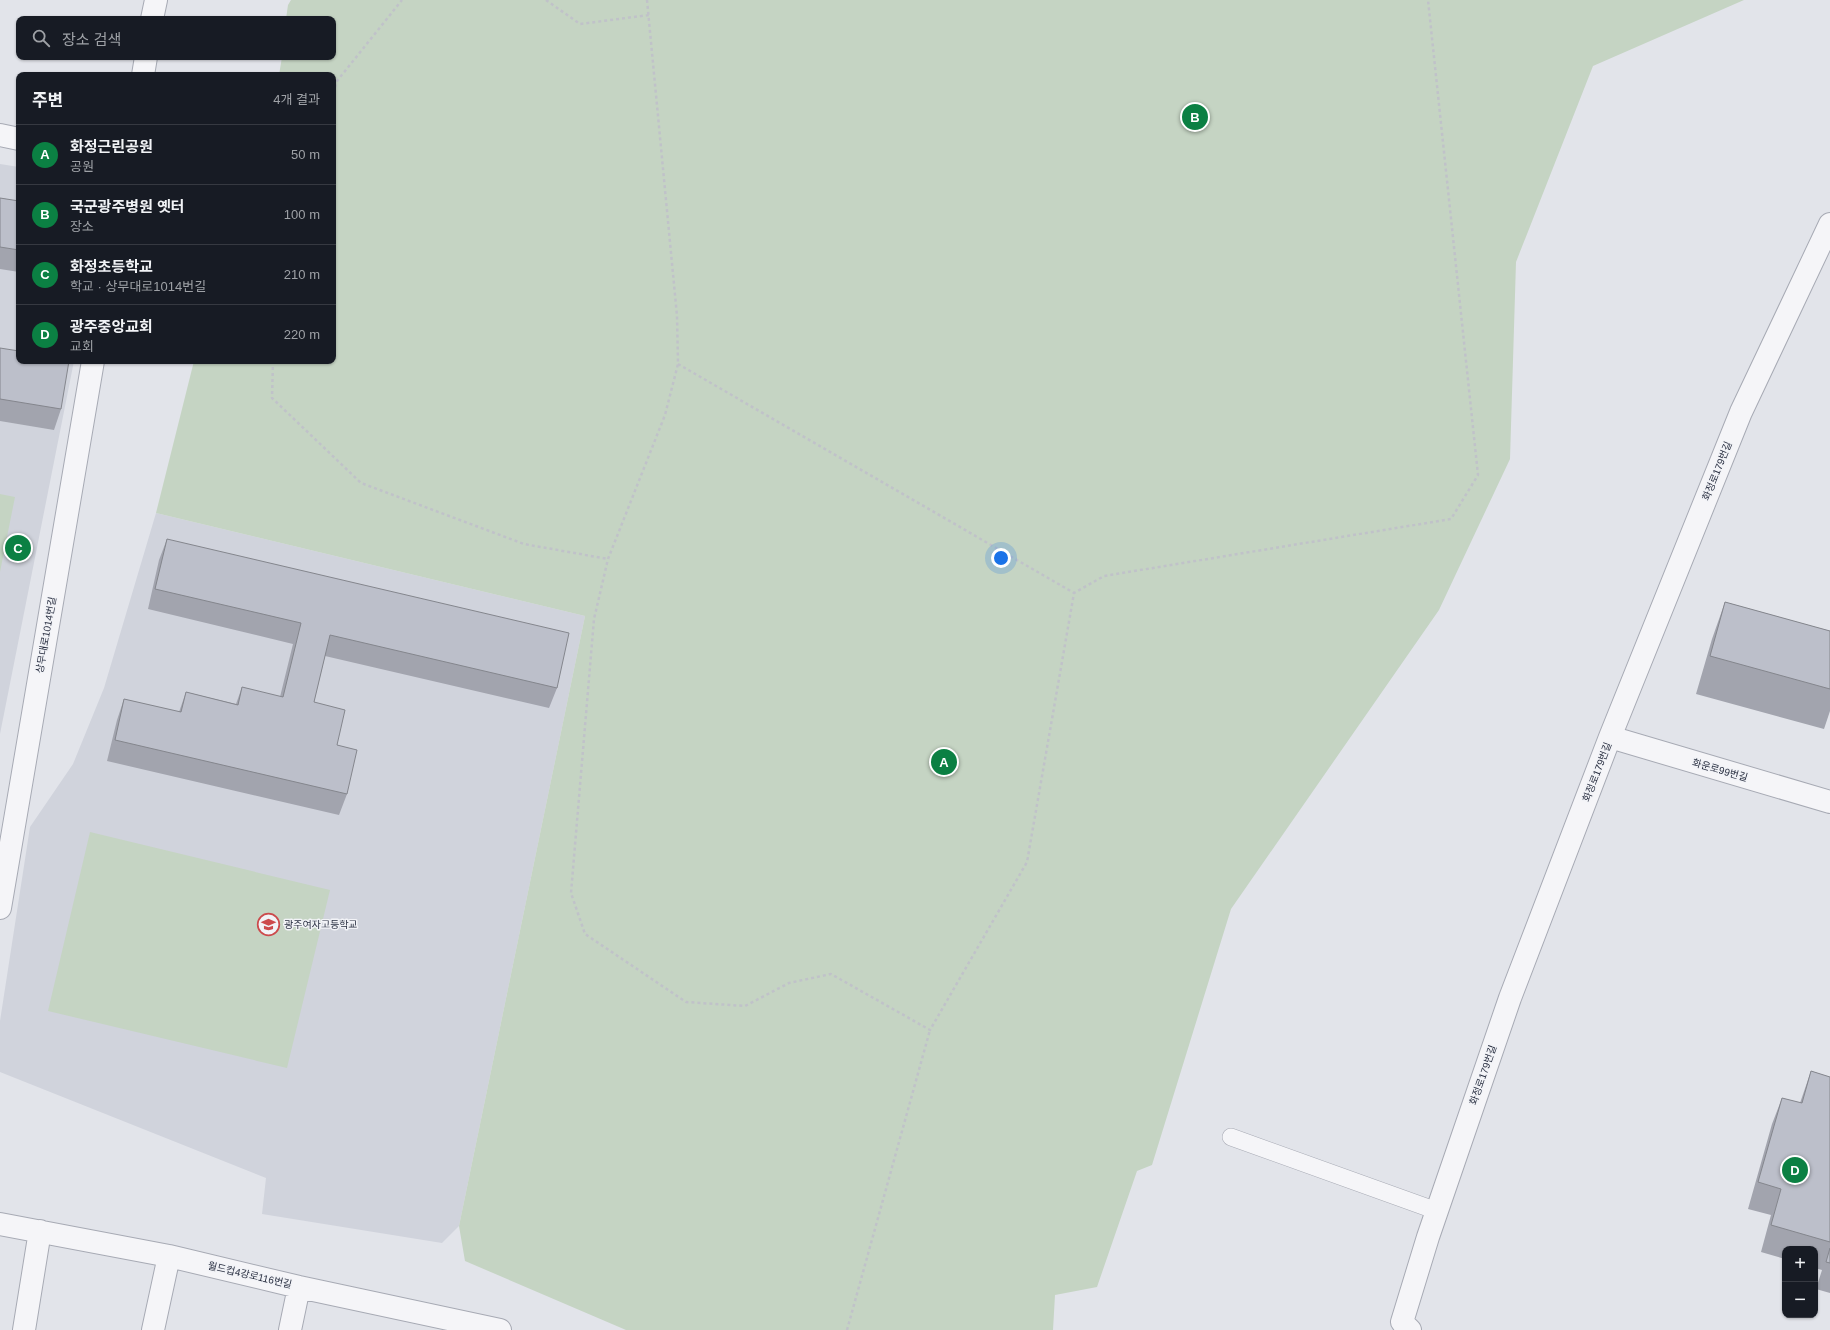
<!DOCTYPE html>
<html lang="ko">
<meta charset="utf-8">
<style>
:root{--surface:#171b24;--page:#242831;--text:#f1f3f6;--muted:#9ea1a6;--line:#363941;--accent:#0b8043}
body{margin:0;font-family:Arial,"Noto Sans KR",sans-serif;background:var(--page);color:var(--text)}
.controls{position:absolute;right:12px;bottom:12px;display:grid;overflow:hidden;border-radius:8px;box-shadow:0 1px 3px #0004}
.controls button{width:36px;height:36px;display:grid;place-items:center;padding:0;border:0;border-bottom:1px solid var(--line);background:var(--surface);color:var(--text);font:20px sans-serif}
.you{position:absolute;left:1001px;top:558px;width:14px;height:14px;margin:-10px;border:3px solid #fff;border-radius:50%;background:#1a73e8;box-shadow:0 0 0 6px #1a73e833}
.badge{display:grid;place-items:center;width:26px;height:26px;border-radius:50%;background:var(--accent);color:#fff;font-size:13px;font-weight:700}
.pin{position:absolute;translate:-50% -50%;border:2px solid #fff;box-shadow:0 1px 4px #0006}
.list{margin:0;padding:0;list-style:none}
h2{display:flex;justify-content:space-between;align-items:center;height:52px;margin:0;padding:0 16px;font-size:17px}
h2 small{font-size:13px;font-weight:400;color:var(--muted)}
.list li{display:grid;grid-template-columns:26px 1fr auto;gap:12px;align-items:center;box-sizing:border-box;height:60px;padding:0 16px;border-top:1px solid var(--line)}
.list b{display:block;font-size:15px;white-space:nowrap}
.list p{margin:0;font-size:13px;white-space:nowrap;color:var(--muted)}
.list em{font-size:13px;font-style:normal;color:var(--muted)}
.icon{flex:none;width:22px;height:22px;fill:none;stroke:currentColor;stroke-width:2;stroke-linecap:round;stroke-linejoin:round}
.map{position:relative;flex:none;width:1830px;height:1330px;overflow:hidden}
.search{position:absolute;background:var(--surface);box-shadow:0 1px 3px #0004;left:16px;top:16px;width:320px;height:44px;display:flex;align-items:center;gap:10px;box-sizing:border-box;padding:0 14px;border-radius:8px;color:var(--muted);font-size:15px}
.panel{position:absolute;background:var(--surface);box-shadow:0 1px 3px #0004;left:16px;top:72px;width:320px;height:292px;border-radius:8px}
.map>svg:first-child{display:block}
.built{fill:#d0d3dc}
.park{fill:#c5d4c3}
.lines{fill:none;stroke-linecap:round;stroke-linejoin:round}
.lane-casing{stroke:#a7aab4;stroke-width:18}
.street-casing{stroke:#a7aab4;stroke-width:24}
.path{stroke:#c0c2c9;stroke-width:2.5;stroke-dasharray:3 3;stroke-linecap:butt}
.lane{stroke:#f5f5f8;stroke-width:17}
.street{stroke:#f5f5f8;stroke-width:22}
.wall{fill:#a2a4ae}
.building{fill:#bcbfca;stroke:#84868d}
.labels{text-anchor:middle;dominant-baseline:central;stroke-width:3;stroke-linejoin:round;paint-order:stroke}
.street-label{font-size:10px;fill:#2a3042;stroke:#f2f3f7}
.poi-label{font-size:10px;fill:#2a3042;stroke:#f2f3f7;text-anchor:start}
</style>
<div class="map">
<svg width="1830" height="1330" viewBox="0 0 1830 1330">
<rect width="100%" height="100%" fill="#e2e4ea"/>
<path class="built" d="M 0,164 L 19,167 L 19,361 L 74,361 L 0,734 Z
M 156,513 L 585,616 L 459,1226 L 442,1243 L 262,1214 L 266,1178 L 0,1072 L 0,1021 L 30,827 L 73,764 L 104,688 Z"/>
<path class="park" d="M 291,0 L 1744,0 L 1593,66 L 1516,262 L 1510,459 L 1439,610 L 1231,909 L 1152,1165 L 1137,1171 L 1097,1287 L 1055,1295 L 1053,1330 L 626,1330 L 465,1261 L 459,1226 L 585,616 L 156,513 L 194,361 L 333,361 L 333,75 L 279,75 L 282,57 L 333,57 L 333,19 L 286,19 L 288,5 Z
M 0,494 L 15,497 L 0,572 Z
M 90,832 L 330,890 L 287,1068 L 48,1011 Z"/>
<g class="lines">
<defs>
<path id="lane" d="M 1231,1137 L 1437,1211"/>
<path id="street" d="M 152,19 L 156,0
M 143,75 L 146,57
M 0,135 L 19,139
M 1610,737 L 1830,802
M 0,908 L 93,361
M 0,1224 L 169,1256 L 299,1287 L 500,1330
M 24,1330 L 40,1231
M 153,1330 L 169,1256
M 290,1330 L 299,1287
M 1410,1330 L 1402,1322 L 1428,1237 L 1510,998 L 1610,737 L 1741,412 L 1830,224"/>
</defs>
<use href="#lane" class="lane-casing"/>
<use href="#street" class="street-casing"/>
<path class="path" d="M 546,0 L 580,24 L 649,15
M 647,0 L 677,316 L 678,364 L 665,415 L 608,559 L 594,619 L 571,893 L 585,934 L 686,1002 L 745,1006 L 789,983 L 831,974 L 930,1030 L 1027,862 L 1074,593 L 1104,576 L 1451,519 L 1478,475 L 1428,0
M 333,93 L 337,81 L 402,0
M 273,361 L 272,398 L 361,483 L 524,544 L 608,559
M 678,364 L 1074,593
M 847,1330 L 930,1030"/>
<use href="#lane" class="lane"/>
<use href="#street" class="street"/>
</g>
<path class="wall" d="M 0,198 L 19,201 L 19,272 L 0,269 Z
M 0,348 L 61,409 L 54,430 L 0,421 Z
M 167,539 L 557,688 L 549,708 L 325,656 L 314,702 L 337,745 L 347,794 L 339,815 L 107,761 L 117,720 L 124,699 L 179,712 L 186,692 L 236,704 L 242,687 L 280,697 L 293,644 L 148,609 L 159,560 Z
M 1725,602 L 1830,631 L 1830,711 L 1824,729 L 1696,694 L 1712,639 Z
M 1811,1071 L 1830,1077 L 1830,1293 L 1816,1289 L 1822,1270 L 1815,1268 L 1815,1249 L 1785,1249 L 1785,1259 L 1761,1252 L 1771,1215 L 1748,1209 L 1772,1124 L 1782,1098 L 1800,1103 Z"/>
<path class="building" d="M 0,198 L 19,201 L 19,250 L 0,247 Z
M 0,348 L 19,351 L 19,361 L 69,361 L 61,409 L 0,399 Z
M 167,539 L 569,633 L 557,688 L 330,635 L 314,702 L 345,710 L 337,745 L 357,750 L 347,794 L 115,740 L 124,699 L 181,712 L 186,692 L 238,705 L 242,687 L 283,697 L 301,623 L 155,589 Z
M 1725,602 L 1830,631 L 1830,689 L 1710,656 Z
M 1811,1071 L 1830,1077 L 1830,1242 L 1771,1225 L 1781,1189 L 1758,1182 L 1782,1098 L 1802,1103 Z
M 1830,1248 L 1830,1263 L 1826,1262 Z"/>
<defs>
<symbol id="school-ring" viewBox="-11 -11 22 22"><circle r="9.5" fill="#f2f3f7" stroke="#cc4a4c" stroke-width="1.5"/><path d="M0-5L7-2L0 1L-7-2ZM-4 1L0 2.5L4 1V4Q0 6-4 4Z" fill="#cc4a4c"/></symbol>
</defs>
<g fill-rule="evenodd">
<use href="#school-ring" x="256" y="912" width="25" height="25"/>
</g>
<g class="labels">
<g class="street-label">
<text transform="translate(1717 471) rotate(-68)">화정로179번길</text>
<text transform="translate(46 635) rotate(-80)">상무대로1014번길</text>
<text transform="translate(1720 770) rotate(16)">화운로99번길</text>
<text transform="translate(1597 772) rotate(-69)">화정로179번길</text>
<text transform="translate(1483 1075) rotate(-71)">화정로179번길</text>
<text transform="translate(250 1275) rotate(13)">월드컵4강로116번길</text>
</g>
<g class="poi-label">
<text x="284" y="924">광주여자고등학교</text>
</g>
</g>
</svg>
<div class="controls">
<button>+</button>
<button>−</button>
</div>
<div class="you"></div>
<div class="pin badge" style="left:944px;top:762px">A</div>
<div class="pin badge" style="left:1195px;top:117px">B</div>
<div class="pin badge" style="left:18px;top:548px">C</div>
<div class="pin badge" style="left:1795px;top:1170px">D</div>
<div class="search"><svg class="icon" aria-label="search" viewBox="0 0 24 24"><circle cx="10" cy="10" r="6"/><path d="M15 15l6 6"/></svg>장소 검색</div>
<section class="panel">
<h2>주변<small>4개 결과</small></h2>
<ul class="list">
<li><span class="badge">A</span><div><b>화정근린공원</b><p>공원</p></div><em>50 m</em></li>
<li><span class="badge">B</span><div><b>국군광주병원 옛터</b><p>장소</p></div><em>100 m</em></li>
<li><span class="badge">C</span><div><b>화정초등학교</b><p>학교 · 상무대로1014번길</p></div><em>210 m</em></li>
<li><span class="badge">D</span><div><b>광주중앙교회</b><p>교회</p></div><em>220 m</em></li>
</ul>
</section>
</div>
